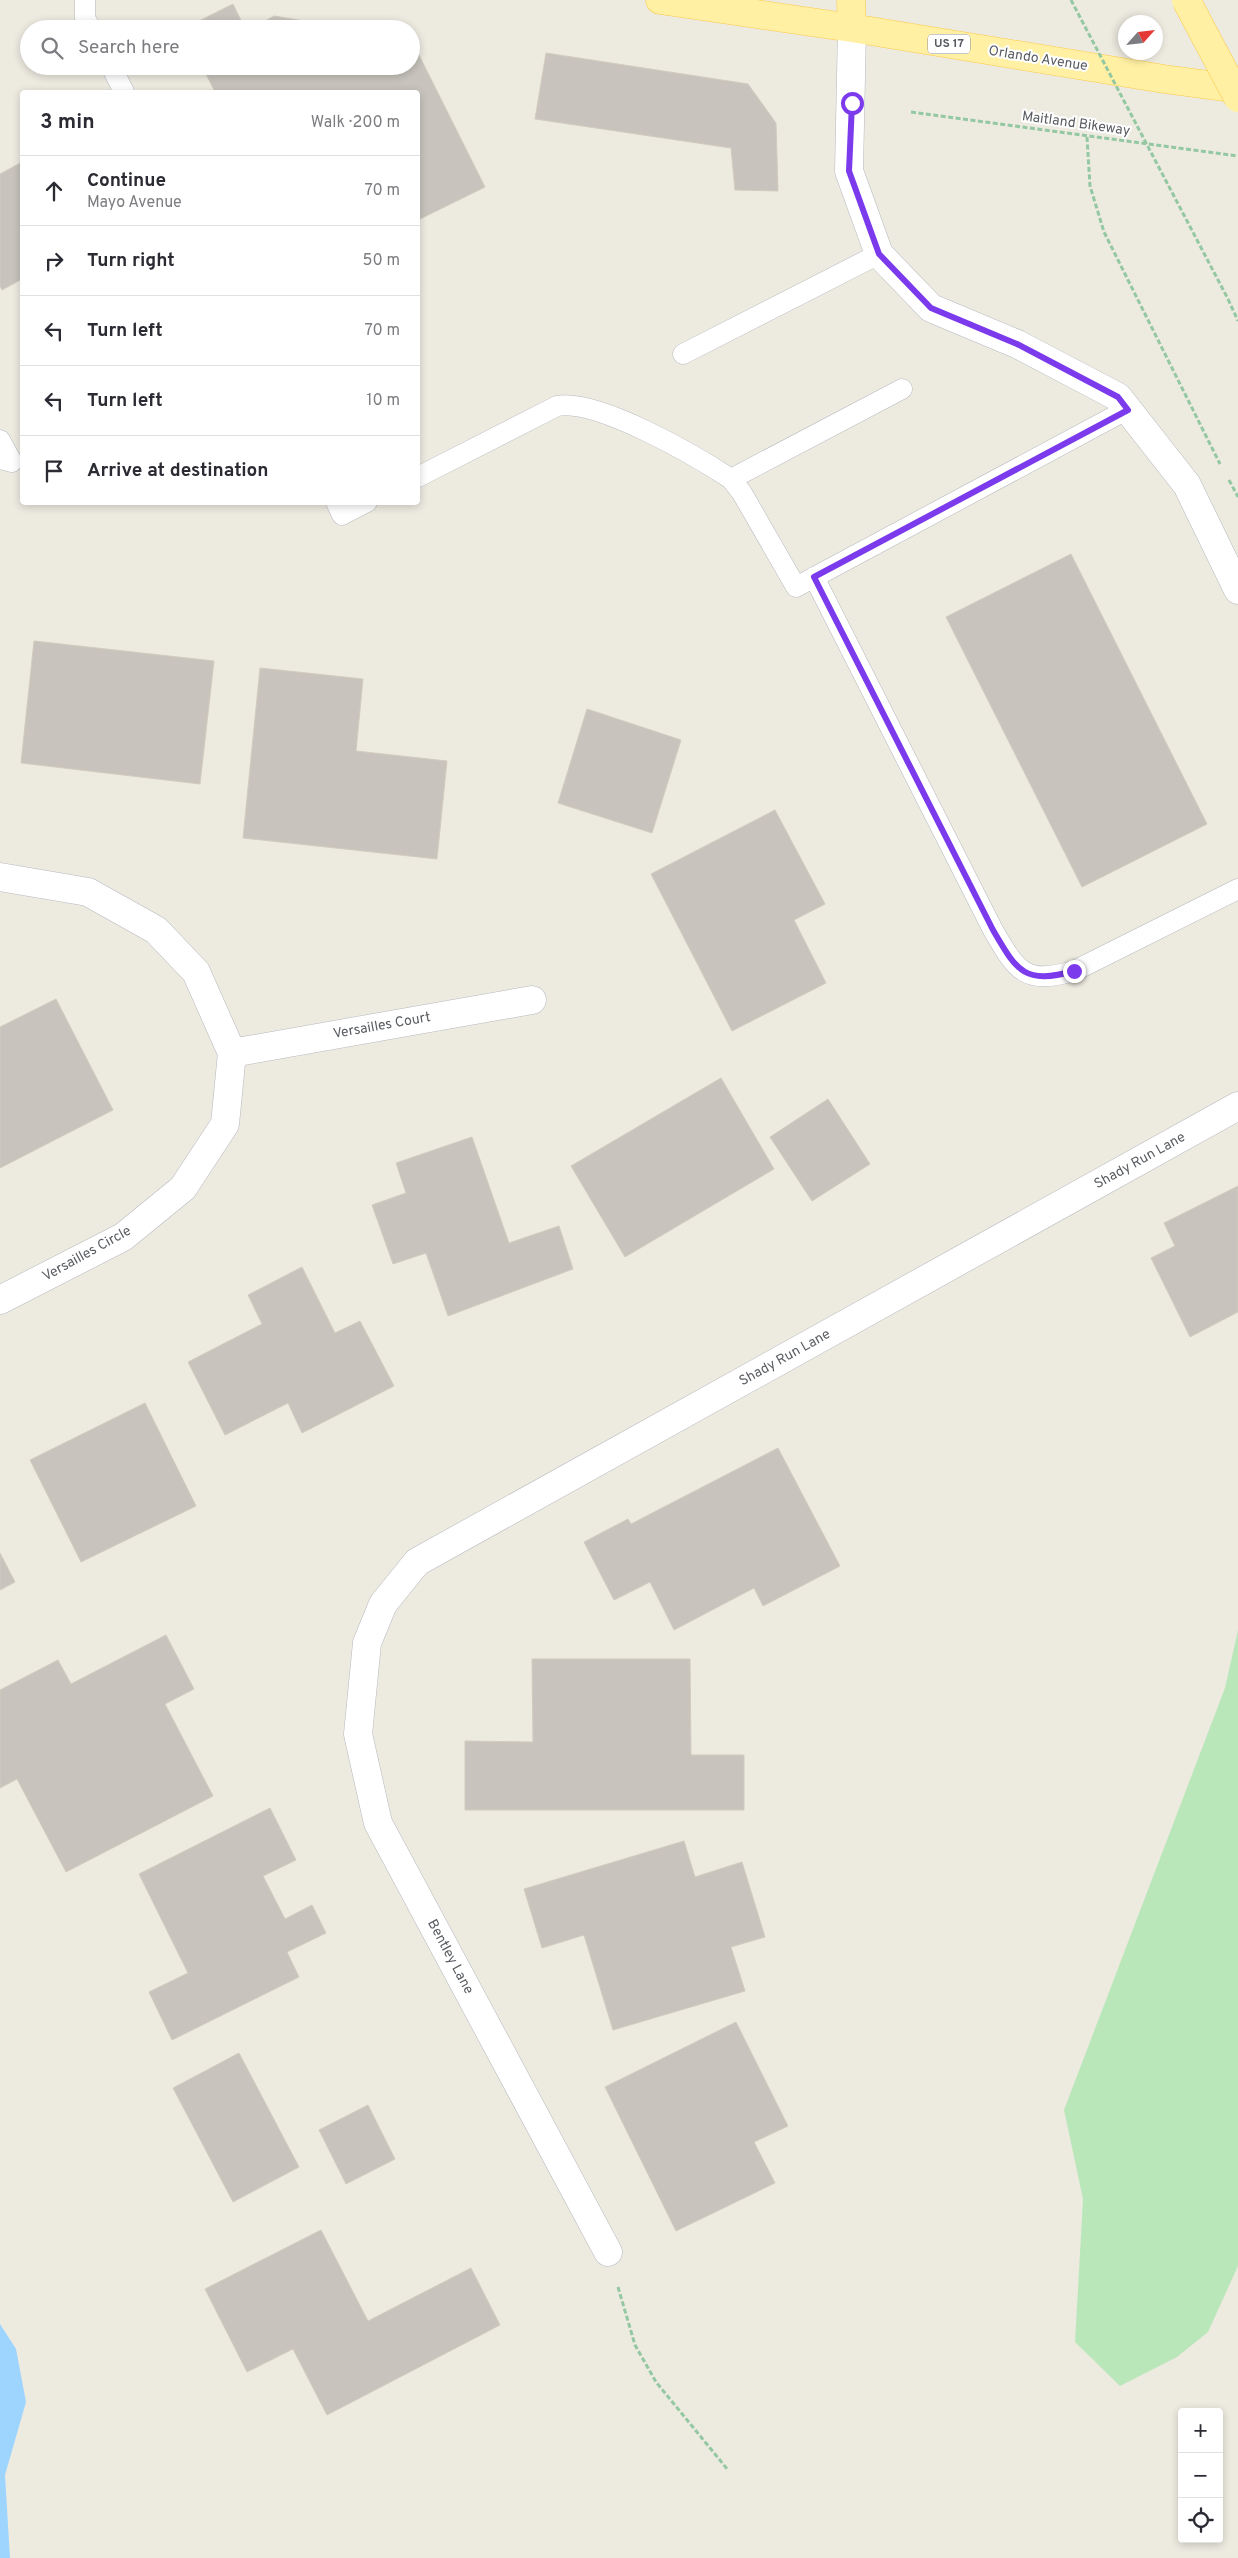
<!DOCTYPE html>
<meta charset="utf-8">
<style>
:root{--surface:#fff;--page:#f7f7f7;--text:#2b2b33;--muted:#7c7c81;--line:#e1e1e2}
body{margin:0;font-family:Overpass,sans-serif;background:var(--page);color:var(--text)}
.controls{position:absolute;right:15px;bottom:15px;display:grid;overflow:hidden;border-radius:5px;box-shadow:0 2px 8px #0003}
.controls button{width:45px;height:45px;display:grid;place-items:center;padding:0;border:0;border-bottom:1px solid var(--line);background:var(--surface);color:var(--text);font:25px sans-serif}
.compass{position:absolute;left:1118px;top:15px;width:45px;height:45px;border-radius:50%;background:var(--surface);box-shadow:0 2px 8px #0003;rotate:63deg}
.stop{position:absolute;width:15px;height:15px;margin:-11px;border:4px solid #7c3aed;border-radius:50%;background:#fff}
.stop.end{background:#7c3aed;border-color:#fff;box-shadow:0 1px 5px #0008}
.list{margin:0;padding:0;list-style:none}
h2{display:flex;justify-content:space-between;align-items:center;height:65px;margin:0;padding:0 20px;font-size:21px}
h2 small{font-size:16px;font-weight:400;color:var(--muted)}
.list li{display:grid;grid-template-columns:32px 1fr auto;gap:15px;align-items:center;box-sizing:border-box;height:70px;padding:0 20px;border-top:1px solid var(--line)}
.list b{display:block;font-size:19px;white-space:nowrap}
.list p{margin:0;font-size:16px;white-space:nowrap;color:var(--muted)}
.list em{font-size:16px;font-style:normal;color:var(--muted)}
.icon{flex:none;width:28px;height:28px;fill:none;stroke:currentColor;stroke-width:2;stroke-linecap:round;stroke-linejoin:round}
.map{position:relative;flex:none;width:1238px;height:2558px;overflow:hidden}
.search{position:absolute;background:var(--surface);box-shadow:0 2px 8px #0003;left:20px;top:20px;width:400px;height:55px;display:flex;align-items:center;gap:12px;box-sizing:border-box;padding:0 18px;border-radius:28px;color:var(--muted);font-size:19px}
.panel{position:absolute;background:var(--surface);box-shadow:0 2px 8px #0003;left:20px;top:90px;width:400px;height:415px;border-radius:5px}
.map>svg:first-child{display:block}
.green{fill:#bae7ba}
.water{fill:#9ed5ff}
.building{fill:#c8c4bd;stroke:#d2ccbe}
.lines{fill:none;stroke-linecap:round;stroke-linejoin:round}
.service-casing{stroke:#b6b9be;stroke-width:21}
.minor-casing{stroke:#b6b9be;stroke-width:29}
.primary-casing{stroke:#fcc94a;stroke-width:29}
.path{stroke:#93c8a2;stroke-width:3;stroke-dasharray:5 2.5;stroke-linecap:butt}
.service{stroke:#fff;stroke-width:20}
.minor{stroke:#fff;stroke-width:28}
.primary{stroke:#fff0a3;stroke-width:28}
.primary-bridge-casing{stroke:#fcc94a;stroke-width:29;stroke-linecap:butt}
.path-bridge{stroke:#93c8a2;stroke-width:3;stroke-dasharray:5 2.5;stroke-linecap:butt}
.primary-bridge{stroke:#fff0a3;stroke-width:28}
.route{stroke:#7c3aed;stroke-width:6}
.labels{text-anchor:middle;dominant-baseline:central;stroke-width:4;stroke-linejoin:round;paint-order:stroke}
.shield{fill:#fff;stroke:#8b8e91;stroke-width:1}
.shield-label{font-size:12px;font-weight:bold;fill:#595d62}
.street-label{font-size:14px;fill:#595d62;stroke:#fff}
</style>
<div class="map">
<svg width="1238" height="2558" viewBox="0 0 1238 2558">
<rect width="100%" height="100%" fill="#edeae0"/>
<path class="green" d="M 1238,1630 L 1238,2266 L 1208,2332 L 1177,2357 L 1120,2386 L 1075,2342 L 1083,2199 L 1064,2110 L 1225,1688 Z"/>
<path class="water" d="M 0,2324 L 16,2349 L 26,2402 L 5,2475 L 10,2558 L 0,2558 Z"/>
<path class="building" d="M 233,4 L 245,29 L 183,29 Z
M 274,16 L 304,21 L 302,29 L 251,29 Z
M 411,39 L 485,187 L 418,220 L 418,92 L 215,92 L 202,66 L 411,66 Z
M 546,53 L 748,84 L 776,123 L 778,191 L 735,190 L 731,148 L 535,119 Z
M 22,162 L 22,279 L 2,290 L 0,286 L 0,174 Z
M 1071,554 L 1207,824 L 1082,887 L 946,617 Z
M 34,641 L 214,661 L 200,784 L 21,763 Z
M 260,668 L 363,679 L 356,751 L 447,761 L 437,859 L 243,838 Z
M 587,709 L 681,740 L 652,833 L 558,803 Z
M 775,810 L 825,904 L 794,920 L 826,983 L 732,1031 L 651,874 Z
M 56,999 L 113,1110 L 0,1168 L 0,1027 Z
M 721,1078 L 774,1169 L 625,1257 L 571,1166 Z
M 828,1099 L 870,1164 L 812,1201 L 770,1137 Z
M 472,1137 L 509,1243 L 559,1226 L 573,1269 L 448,1316 L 426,1253 L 393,1264 L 372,1205 L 406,1193 L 396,1163 Z
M 1238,1186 L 1238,1312 L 1190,1337 L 1151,1258 L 1175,1246 L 1164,1223 Z
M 302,1267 L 335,1333 L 360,1321 L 394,1386 L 302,1433 L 288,1403 L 225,1435 L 188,1362 L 262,1324 L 248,1295 Z
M 145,1403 L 196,1506 L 81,1562 L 30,1460 Z
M 778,1448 L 840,1566 L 763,1606 L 754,1588 L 674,1630 L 650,1582 L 614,1600 L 584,1542 L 628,1519 L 631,1524 Z
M 0,1553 L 15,1582 L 0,1590 Z
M 166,1635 L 194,1689 L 165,1704 L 213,1796 L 66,1872 L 17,1779 L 0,1788 L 0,1690 L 58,1660 L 71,1684 Z
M 532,1659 L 690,1659 L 691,1755 L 744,1755 L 744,1810 L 465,1810 L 465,1741 L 533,1742 Z
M 270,1808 L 296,1860 L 263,1876 L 285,1919 L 312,1905 L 326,1933 L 287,1952 L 299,1977 L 172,2040 L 149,1992 L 188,1973 L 139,1874 Z
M 684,1841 L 695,1877 L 742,1862 L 765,1937 L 731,1947 L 745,1991 L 613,2030 L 584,1935 L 542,1948 L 524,1889 Z
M 736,2022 L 788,2126 L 754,2142 L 775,2183 L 676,2231 L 605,2087 Z
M 239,2053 L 299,2167 L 233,2202 L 173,2088 Z
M 368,2105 L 395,2159 L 346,2184 L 319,2130 Z
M 321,2230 L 368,2321 L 471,2268 L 500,2325 L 327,2415 L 293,2349 L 247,2372 L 205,2289 Z"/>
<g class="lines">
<defs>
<path id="service" d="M 85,0 L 85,18 L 91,29
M 111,66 L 124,92
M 683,354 L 879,254
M 0,440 L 12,462 L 0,459
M 418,477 L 557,406 C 597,398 696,456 731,479 L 742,493 L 796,587 L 1128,409
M 731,479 L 902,389
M 336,502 L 342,515 L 367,502
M 814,577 L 993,930 C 1017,971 1024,985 1074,971 L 1238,889"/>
<path id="minor" d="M 852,28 L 849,171 L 879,254 L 931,308 L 1017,344 L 1118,397 L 1187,485 L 1238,590
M 0,877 L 88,892 L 156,930 L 196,972 L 232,1053 L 225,1124 L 183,1188 L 123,1237 L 0,1300
M 232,1053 L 532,1000
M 608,2252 L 378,1823 L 358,1734 L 367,1643 L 383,1604 L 417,1562 L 1238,1106"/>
<path id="primary" d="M 660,0 L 852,28 L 1164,79 L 1238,89
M 851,0 L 852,28"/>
</defs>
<use href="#service" class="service-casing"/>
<use href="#minor" class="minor-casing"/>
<use href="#primary" class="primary-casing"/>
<path class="path" d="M 911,112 L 1238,156
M 1087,137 L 1090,186 L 1104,232 L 1220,464
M 1228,299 L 1238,321
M 1229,480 L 1238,497
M 618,2287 L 635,2345 L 656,2382 L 728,2470"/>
<use href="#service" class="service"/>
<use href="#minor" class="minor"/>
<use href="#primary" class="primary"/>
<defs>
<path id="primary-bridge" d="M 1186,0 L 1238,98"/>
</defs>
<use href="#primary-bridge" class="primary-bridge-casing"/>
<path class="path-bridge" d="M 1071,0 L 1228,299"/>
<use href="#primary-bridge" class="primary-bridge"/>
</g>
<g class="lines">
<path class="route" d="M 852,103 L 849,171 L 879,254 L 931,308 L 1017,344 L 1118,397 L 1128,410 L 814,577 L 993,930 C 1017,971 1024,985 1074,971"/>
</g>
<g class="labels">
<rect class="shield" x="928" y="34.5" width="42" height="19" rx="4"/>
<g class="shield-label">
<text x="949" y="44">US 17</text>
</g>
<g class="street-label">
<text transform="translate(1038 59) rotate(9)">Orlando Avenue</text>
<text transform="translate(1076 124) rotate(8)">Maitland Bikeway</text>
<text transform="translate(382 1026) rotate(-10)">Versailles Court</text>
<text transform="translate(1140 1161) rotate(-29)">Shady Run Lane</text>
<text transform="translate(87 1254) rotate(-29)">Versailles Circle</text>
<text transform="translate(785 1358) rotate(-29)">Shady Run Lane</text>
<text transform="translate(450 1957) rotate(62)">Bentley Lane</text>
</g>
</g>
</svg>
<div class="controls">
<button>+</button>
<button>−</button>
<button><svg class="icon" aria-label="locate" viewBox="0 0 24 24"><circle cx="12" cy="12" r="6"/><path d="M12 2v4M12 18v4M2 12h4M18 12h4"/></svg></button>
</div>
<svg class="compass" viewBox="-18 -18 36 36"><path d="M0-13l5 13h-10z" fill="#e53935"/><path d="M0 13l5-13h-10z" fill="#7c7c81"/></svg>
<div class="stop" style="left:852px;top:103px"></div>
<div class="stop end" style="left:1074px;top:971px"></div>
<div class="search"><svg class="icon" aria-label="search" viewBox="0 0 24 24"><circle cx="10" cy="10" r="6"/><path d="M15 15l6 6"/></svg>Search here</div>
<section class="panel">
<h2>3 min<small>Walk · 200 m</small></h2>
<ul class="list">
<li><svg class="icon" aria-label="ahead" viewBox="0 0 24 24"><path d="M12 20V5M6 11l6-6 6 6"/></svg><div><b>Continue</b><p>Mayo Avenue</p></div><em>70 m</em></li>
<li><svg class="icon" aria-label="right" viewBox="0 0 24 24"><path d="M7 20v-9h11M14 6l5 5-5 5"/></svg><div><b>Turn right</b></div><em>50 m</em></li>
<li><svg class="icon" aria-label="left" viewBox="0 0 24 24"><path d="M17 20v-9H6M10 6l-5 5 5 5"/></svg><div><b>Turn left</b></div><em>70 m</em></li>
<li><svg class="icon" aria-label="left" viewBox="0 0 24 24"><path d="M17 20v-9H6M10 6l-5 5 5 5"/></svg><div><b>Turn left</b></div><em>10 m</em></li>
<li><svg class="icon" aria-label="arrive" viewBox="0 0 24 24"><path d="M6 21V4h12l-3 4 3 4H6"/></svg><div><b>Arrive at destination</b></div></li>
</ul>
</section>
</div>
